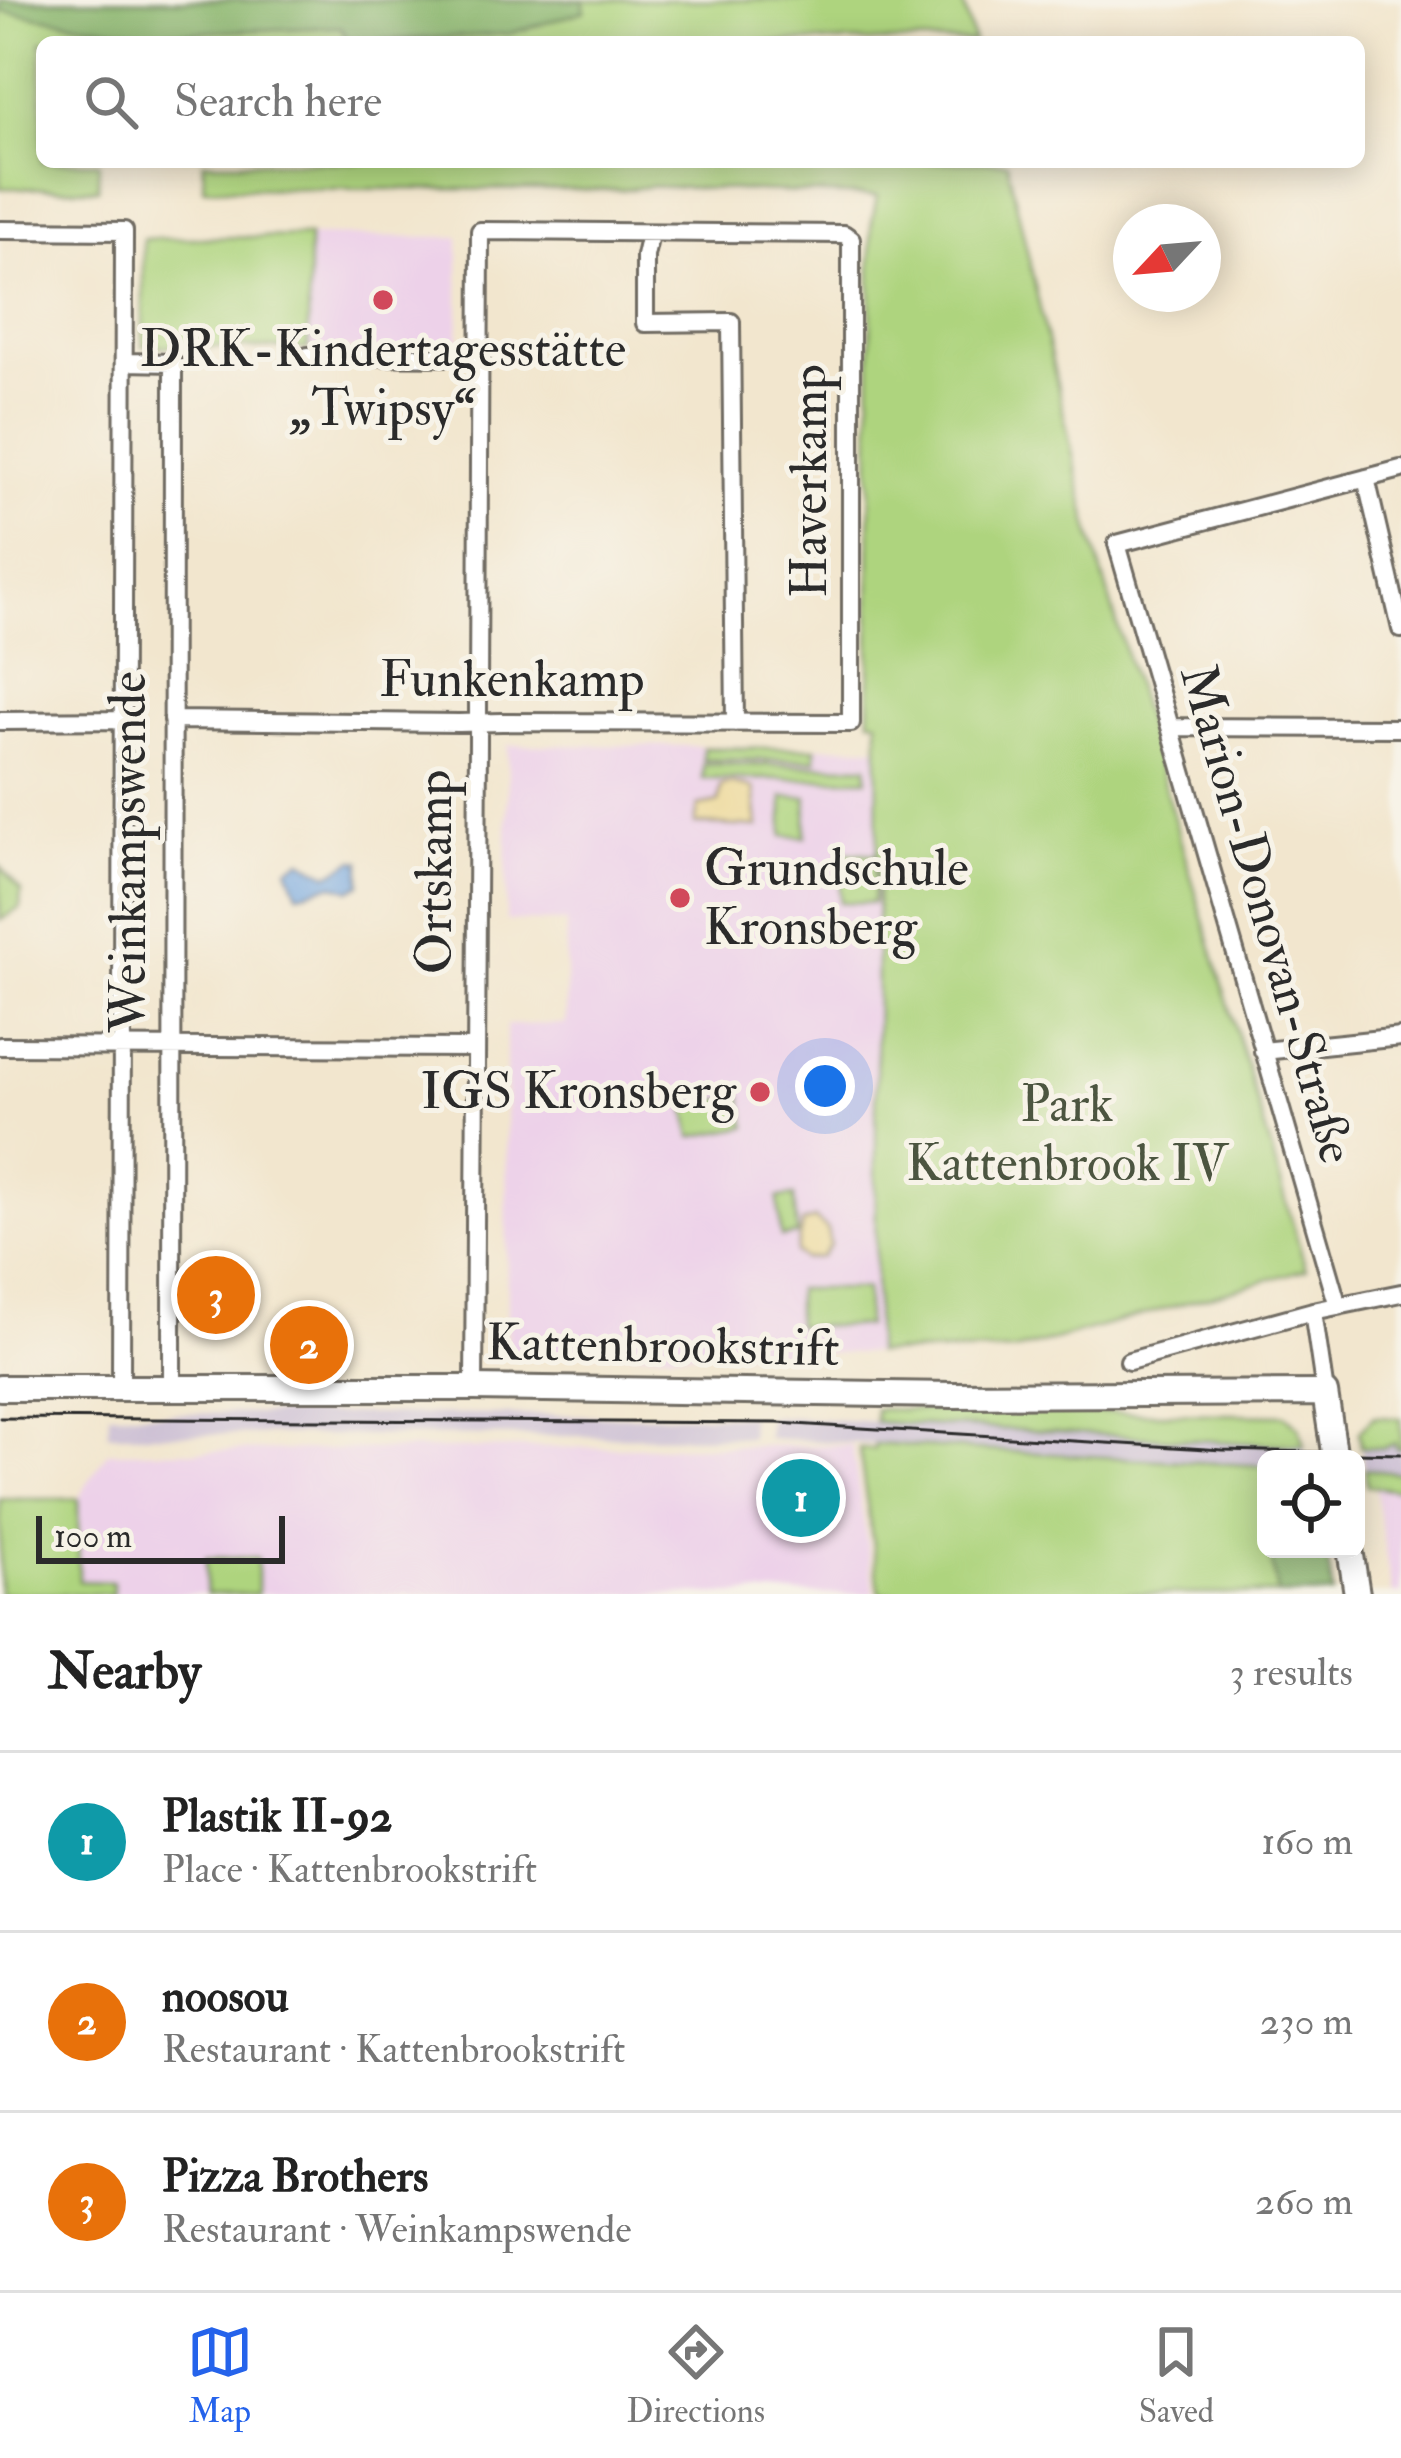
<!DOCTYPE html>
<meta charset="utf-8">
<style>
:root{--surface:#fff;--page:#f2f2f2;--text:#222;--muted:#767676;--line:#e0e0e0;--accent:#2563eb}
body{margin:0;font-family:"IM FELL Double Pica",serif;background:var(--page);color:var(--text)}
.controls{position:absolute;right:36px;bottom:36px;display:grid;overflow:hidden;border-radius:18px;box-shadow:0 6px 30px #0003}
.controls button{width:108px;height:108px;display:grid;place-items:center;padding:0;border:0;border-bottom:3px solid var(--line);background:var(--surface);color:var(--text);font:60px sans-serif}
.compass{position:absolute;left:1113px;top:204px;width:108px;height:108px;border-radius:50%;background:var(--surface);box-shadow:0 6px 30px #0003;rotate:244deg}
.scale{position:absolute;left:36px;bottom:30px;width:249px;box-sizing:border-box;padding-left:12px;border:6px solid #2b2b2b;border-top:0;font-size:33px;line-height:42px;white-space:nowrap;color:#2b2b2b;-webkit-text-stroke:9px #f7f3e8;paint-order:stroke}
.you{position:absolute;left:825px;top:1086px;width:42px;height:42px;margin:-30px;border:9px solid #fff;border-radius:50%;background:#1a73e8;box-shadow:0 0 0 18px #1a73e833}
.badge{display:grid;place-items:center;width:78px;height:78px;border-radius:50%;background:var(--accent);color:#fff;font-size:39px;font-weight:700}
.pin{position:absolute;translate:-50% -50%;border:6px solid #fff;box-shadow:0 3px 12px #0006}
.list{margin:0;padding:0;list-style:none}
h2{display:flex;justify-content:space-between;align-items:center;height:156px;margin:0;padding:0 48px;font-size:51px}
h2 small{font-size:39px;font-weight:400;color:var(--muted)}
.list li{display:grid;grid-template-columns:78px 1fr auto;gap:36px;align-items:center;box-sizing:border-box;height:180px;padding:0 48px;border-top:3px solid var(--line)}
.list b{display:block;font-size:45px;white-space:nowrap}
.list p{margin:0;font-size:39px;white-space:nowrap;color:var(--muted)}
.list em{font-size:39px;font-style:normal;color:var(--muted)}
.icon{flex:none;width:66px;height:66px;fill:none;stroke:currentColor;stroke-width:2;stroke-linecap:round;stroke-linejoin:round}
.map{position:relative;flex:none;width:1401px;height:1594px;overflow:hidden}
.search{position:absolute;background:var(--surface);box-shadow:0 6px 30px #0003;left:36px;right:36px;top:36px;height:132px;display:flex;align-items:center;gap:30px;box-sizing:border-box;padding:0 42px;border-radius:18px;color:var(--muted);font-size:45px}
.sheet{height:696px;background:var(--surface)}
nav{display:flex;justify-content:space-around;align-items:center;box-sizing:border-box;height:168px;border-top:3px solid var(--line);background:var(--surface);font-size:33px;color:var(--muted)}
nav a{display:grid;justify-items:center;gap:6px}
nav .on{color:var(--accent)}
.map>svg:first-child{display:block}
.built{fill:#edd1e9}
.industrial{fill:#ccbfd4}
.green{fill:#aed47e;stroke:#6c8054;stroke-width:3}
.forest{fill:#8ab66d;stroke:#5a704c;stroke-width:3}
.sand{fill:#eeda9e;stroke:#8c8264;stroke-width:3}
.water{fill:#73a6df;stroke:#4f6885;stroke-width:3}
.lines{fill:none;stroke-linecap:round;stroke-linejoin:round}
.minor-casing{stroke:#716c64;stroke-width:22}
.secondary-casing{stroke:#716c64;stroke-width:30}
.minor{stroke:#fff;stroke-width:16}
.secondary{stroke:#fff;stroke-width:24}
.tram{stroke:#2b2b2b;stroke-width:3}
.secondary-bridge-casing{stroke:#716c64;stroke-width:30;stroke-linecap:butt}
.secondary-bridge{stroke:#fff;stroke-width:24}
.poi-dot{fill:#d1495b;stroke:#f7f3e8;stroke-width:4.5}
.labels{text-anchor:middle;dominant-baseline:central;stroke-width:10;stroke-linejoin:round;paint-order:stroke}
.poi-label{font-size:51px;fill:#2b2b2b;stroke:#f7f3e8}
.street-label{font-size:51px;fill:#2b2b2b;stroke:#f7f3e8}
.park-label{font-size:51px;fill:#4c5540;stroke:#f7f3e8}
</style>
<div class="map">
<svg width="1401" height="1594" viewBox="0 0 1401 1594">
<rect width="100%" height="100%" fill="#f7f3e8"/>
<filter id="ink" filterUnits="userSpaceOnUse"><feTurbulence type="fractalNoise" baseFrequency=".00833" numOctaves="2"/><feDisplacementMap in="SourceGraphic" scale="24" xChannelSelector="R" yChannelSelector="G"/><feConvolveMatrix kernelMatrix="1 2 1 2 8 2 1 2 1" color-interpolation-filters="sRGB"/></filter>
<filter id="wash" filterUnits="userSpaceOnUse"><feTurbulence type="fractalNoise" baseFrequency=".004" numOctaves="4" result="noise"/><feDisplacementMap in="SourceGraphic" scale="48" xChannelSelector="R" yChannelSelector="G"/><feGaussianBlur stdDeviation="2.7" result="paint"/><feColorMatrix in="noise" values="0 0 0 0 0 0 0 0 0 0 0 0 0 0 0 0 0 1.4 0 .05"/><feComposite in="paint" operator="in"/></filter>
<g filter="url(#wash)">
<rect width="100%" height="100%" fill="#f2e6ce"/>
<path class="built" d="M 309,236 L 459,237 L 459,349 L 308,349 Z
M 508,745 L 878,747 L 875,1353 L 507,1352 L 506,1025 L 566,1024 L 566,922 L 506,921 Z
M 852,1445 L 875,1594 L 112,1594 L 79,1581 L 78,1499 L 107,1452 Z
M 1401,1477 L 1401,1594 L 1392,1594 L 1373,1479 Z"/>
<path class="industrial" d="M 109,1413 L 749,1416 L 750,1437 L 108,1434 Z
M 769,1416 L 1304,1446 L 1306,1459 L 1266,1459 L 1266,1466 L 767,1438 Z
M 1387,1443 L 1401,1448 L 1401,1473 L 1365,1469 L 1361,1447 L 1383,1448 Z"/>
<path class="green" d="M 0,0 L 962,0 L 974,42 L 42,42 L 42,162 L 99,162 L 98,189 L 0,188 Z
M 203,162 L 1007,162 L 1091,535 L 1306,1269 L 1015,1351 L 875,1353 L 878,720 L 870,719 L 871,227 L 877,196 L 652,186 L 622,190 L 204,188 Z
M 309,236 L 308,349 L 143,346 L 143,239 Z
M 703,748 L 816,748 L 816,760 L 703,760 Z
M 703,764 L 867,766 L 867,779 L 703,779 Z
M 783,797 L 807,797 L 806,837 L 783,836 Z
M 841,852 L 875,854 L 873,903 L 840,902 Z
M 0,866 L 21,891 L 20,908 L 0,920 Z
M 742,1096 L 747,1127 L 692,1137 L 686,1106 Z
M 794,1196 L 797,1235 L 781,1237 L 778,1198 Z
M 796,1289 L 866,1289 L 866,1326 L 796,1326 Z
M 875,1409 L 1285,1415 L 1299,1427 L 1304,1446 L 875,1422 Z
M 1373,1417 L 1401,1418 L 1401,1448 L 1396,1448 L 1395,1443 L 1383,1448 L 1361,1447 L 1359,1432 Z
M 875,1444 L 1266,1466 L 1266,1549 L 1325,1549 L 1333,1594 L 880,1594 L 859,1449 L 874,1449 Z
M 1365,1469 L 1401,1473 L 1401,1490 L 1367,1486 Z
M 0,1499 L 78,1499 L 79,1581 L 112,1582 L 113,1594 L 0,1594 Z
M 206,1558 L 257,1558 L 257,1594 L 206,1594 Z"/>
<path class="forest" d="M 0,0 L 583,0 L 585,11 L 509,34 L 348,42 L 341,27 L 150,34 L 0,11 Z
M 1277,1549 L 1313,1549 L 1327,1556 L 1333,1594 L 1278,1594 L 1272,1562 Z"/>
<path class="sand" d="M 731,783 L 754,788 L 758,827 L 695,824 L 698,806 L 719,802 L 721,785 Z
M 815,1219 L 827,1229 L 830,1245 L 821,1257 L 804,1259 L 796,1253 L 802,1223 Z"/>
<path class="water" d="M 302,860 L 328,874 L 355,860 L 361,861 L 361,884 L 350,890 C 330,879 317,891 298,893 L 288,868 Z"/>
</g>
<g filter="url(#ink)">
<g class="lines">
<defs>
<path id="minor" d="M 0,230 L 124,231 L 121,1388
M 650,234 L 645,256 L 645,323 L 731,322 L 735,723
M 308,356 L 481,357
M 126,362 L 173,363 L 172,1388
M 1366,478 L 1401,629
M 172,720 L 459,723 L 502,722 L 851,723 L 851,239 L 844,234 L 480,231 L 478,697 L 478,742 L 474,1388
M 0,721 L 125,720
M 1170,727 L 1401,728
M 0,1046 L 476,1048
M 1263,1051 L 1401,1037
M 1338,1306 L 1117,544 L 1401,469
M 1313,1311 L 1325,1393
M 1129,1361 L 1313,1311 L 1401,1293"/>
<path id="secondary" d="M 0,1388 L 474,1388 L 953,1395 L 1325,1393 L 1331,1432
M 1350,1549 L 1357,1594"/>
</defs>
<use href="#minor" class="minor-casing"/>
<use href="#secondary" class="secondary-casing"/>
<use href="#minor" class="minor"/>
<use href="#secondary" class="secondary"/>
<path class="tram" d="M 0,1418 L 778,1423 L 1223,1450 L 1401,1454"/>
<defs>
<path id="secondary-bridge" d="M 1331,1432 L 1335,1459"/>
</defs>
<use href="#secondary-bridge" class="secondary-bridge-casing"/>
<use href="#secondary-bridge" class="secondary-bridge"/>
</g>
</g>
<g class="poi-dot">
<circle cx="383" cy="300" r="12"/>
<circle cx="680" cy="898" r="12"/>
<circle cx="760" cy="1092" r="12"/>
</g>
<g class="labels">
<g class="poi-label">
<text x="383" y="350">DRK-Kindertagesstätte<tspan x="383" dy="59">„Twipsy“</tspan></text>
<text x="704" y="869" text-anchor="start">Grundschule<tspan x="704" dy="59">Kronsberg</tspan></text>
<text x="736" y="1092" text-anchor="end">IGS Kronsberg</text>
</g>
<g class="street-label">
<text transform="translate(810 481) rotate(-90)">Haverkamp</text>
<text x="512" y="680">Funkenkamp</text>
<text transform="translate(129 852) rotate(-90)">Weinkampswende</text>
<text transform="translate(435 872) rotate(-90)">Ortskamp</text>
<text transform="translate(1267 914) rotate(74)">Marion-Donovan-Straße</text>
<text transform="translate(663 1346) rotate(1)">Kattenbrookstrift</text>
</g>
<g class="park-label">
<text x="1067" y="1105">Park<tspan x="1067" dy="59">Kattenbrook IV</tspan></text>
</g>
</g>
</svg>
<div class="controls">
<button><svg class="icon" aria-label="locate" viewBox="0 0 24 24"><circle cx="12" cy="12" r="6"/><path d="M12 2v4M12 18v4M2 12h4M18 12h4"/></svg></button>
</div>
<svg class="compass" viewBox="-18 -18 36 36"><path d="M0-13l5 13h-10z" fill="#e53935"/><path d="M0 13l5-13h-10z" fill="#767676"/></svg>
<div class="scale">100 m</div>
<div class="you"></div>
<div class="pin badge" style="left:801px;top:1498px;background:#0f9aa8">1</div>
<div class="pin badge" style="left:309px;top:1345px;background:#e8710a">2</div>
<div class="pin badge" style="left:216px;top:1295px;background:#e8710a">3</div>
<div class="search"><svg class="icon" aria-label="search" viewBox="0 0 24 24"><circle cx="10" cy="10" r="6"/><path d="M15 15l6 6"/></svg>Search here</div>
</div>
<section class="sheet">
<h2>Nearby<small>3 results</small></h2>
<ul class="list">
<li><span class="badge" style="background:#0f9aa8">1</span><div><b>Plastik II-92</b><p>Place · Kattenbrookstrift</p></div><em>160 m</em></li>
<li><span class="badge" style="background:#e8710a">2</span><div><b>noosou</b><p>Restaurant · Kattenbrookstrift</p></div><em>230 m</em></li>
<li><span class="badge" style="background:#e8710a">3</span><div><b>Pizza Brothers</b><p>Restaurant · Weinkampswende</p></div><em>260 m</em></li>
</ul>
</section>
<nav>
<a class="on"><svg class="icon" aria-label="map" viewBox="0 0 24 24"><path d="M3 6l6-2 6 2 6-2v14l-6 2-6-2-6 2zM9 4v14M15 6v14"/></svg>Map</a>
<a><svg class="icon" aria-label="directions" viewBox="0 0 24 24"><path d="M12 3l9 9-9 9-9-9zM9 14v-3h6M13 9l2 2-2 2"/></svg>Directions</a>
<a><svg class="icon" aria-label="saved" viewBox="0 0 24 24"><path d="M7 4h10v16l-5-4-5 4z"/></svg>Saved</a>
</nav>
